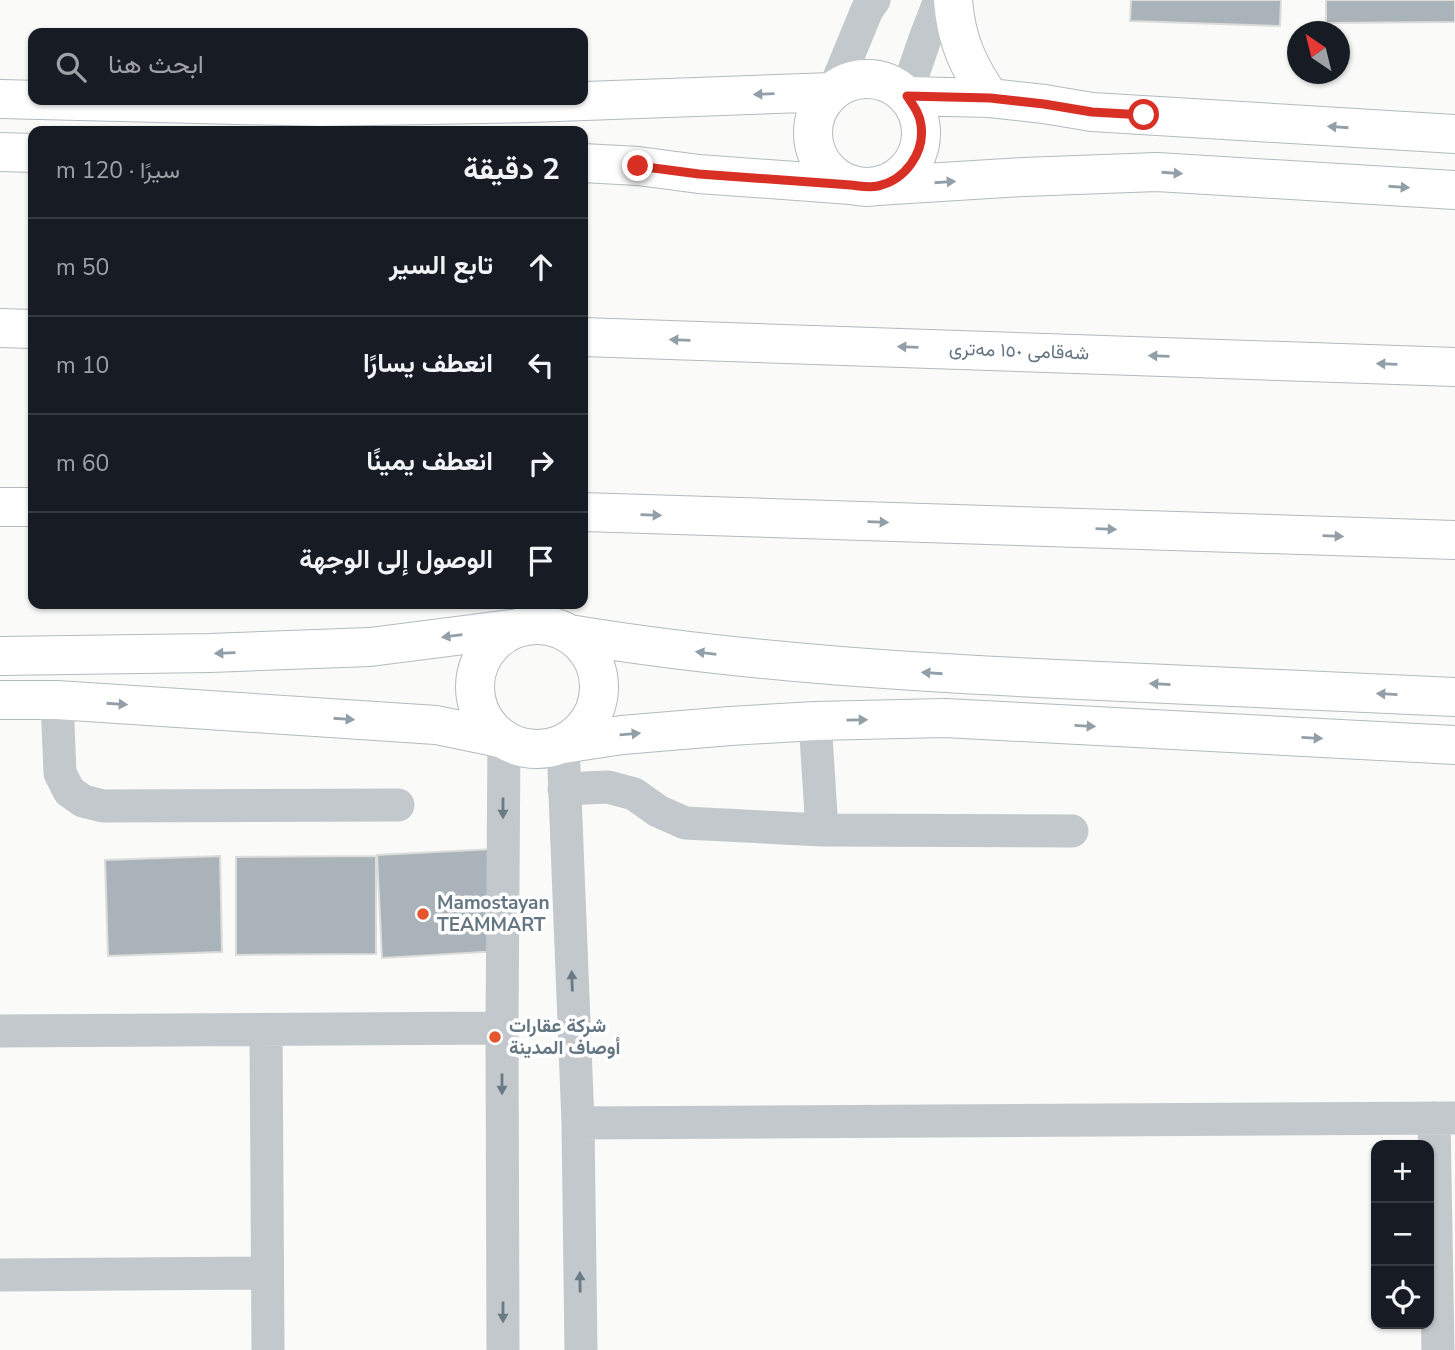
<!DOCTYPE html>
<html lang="ar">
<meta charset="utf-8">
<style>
:root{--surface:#171b24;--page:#242831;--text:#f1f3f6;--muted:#9ea1a6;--line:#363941}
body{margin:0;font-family:"Nunito Sans",Vazirmatn,sans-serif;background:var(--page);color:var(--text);direction:rtl}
.controls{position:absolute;right:21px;bottom:21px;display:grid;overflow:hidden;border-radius:14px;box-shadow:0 2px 5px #0004}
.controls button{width:63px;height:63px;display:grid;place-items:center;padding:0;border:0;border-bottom:2px solid var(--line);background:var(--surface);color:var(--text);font:35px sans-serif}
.compass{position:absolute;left:1287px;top:21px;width:63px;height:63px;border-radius:50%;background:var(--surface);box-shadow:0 2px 5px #0004;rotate:325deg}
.stop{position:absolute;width:21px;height:21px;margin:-16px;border:5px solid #d93025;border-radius:50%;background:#fff}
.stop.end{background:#d93025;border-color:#fff;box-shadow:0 2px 7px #0008}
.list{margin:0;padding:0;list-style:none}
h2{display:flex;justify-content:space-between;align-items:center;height:91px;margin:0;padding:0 28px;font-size:30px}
h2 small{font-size:23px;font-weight:400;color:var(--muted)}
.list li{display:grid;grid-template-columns:46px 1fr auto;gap:21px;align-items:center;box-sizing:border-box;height:98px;padding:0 28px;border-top:2px solid var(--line)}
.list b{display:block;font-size:26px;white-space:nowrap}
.list em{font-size:23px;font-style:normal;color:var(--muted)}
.icon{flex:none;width:38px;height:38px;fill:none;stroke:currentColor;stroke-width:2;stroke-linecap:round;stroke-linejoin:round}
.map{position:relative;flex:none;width:1455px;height:1350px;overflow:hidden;direction:ltr}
.search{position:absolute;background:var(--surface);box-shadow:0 2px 5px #0004;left:28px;top:28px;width:560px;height:77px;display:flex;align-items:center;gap:18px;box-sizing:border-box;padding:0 24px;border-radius:14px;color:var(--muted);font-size:26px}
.panel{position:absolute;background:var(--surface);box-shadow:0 2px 5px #0004;left:28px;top:126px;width:560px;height:483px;border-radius:14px;direction:rtl}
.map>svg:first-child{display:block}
.building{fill:#aab3b9;stroke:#dcdcda;stroke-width:2}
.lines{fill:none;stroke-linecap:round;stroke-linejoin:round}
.secondary-casing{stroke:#b3babf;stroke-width:40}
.highway-casing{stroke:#b4b9bd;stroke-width:40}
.street{stroke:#c3c8cc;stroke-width:33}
.secondary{stroke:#fff;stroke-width:38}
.highway{stroke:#fff;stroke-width:38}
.oneway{fill:#939fa8}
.oneway2{fill:#6a7a87}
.route{stroke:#d93025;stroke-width:9}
.poi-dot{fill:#e4572e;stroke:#fff;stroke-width:2.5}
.labels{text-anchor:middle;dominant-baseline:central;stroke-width:7;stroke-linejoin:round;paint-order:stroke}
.street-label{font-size:19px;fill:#657683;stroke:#fff}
.poi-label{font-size:19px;font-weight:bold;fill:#657683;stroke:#fff;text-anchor:start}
</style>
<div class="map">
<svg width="1455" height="1350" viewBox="0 0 1455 1350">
<rect width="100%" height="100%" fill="#fafaf8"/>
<path class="building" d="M 1131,0 L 1281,0 L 1280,26 L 1130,21 Z
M 1326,0 L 1455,0 L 1455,22 L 1326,23 Z
M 494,849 L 500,951 L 382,958 L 377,855 Z
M 220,856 L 222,952 L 108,956 L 105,860 Z
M 376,856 L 376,954 L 236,955 L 236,857 Z"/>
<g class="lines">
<defs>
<path id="secondary" d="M 953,0 C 956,40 968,66 990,98
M813 133a54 54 0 1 1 108 0a54 54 0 1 1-108 0Z
M 907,96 L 990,98 L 1044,104 L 1092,112 L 1455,134
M 0,99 L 320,107 L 530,103 L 832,92
M 0,152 L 33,153
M 583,163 L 638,166 L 699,174 L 851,185
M 877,186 L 1023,177 L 1157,172 L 1455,190
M475 687a62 62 0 1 1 124 0a62 62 0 1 1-124 0Z
M 569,634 C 745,663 923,673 1101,681 C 1219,686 1337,691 1455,697
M 0,656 L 210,653 L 370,647 L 519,628
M 0,700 L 57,700 L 436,725 L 504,739
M 563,744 L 622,735 L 730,726 L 815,721 L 945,718 L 1455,745"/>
<path id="highway" d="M 0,328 L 33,329
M 583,337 L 1455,367
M 0,507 L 33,507
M 583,512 L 1455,540"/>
</defs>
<use href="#secondary" class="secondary-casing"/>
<use href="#highway" class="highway-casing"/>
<path class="street" d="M 834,90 L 867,10 L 874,0
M 906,94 L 926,36 L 940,0
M 57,700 L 60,773 L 69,791 L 83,801 L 103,806 L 398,805
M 815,721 L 822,830
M 563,744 L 578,1123 L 581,1350
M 564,789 L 608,787 L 634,794 L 658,811 L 685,823 L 822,830 L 1072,831
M 266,1030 L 268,1350
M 0,1031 L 502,1028
M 1434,1118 L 1438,1350
M 578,1123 L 1455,1118
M 0,1275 L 267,1273
M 503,1350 L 502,1028 L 504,739"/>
<use href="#secondary" class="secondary"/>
<use href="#highway" class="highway"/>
</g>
<defs><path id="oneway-solid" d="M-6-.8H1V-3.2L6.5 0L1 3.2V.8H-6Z" transform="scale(1.75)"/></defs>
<g class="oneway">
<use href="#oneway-solid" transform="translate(764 94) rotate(178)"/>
<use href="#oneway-solid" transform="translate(1338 127) rotate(-176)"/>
<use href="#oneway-solid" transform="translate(1172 173) rotate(4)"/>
<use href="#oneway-solid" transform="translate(945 182) rotate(-4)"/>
<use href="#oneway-solid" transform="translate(1399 187) rotate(4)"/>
<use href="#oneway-solid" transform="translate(680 340) rotate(-178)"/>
<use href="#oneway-solid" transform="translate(908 347) rotate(-178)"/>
<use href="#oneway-solid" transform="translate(1159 356) rotate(-178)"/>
<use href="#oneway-solid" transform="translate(1387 364) rotate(-178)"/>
<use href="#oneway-solid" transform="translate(651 515) rotate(2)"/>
<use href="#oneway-solid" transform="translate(878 522) rotate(2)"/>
<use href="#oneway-solid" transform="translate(1106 529) rotate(2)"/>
<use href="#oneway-solid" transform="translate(1333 536) rotate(2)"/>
<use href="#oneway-solid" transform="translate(452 636) rotate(173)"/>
<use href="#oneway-solid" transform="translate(225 653) rotate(178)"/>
<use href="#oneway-solid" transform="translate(706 653) rotate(-173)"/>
<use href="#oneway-solid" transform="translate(932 673) rotate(-176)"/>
<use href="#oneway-solid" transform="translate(1160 684) rotate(-177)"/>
<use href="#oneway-solid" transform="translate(1387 694) rotate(-177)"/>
<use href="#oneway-solid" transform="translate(117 704) rotate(4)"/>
<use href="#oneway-solid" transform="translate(344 719) rotate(4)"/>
<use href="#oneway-solid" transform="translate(857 720) rotate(-1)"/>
<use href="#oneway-solid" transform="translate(1085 726) rotate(3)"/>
<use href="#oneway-solid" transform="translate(630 734) rotate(-5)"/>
<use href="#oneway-solid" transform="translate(1312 738) rotate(3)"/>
</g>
<g class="oneway2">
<use href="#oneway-solid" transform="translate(503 808) rotate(90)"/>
<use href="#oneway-solid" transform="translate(572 981) rotate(-92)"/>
<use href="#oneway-solid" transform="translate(502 1084) rotate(90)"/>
<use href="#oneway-solid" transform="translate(580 1282) rotate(-91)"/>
<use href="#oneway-solid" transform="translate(503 1312) rotate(90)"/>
</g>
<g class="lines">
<path class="route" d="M 638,166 L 699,174 L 851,185 C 860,186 869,188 878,186 C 905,180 925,153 921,125 C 920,114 913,105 907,96 L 990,98 L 1044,104 L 1092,112 L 1144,115"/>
</g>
<g class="poi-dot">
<circle cx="423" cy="914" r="7"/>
<circle cx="495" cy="1037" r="7"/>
</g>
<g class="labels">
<g class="street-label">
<text transform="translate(1019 351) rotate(2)">شەقامی ١٥٠ مەتری</text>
</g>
<g class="poi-label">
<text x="437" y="903">Mamostayan<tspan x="437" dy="22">TEAMMART</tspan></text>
<text x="509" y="1026">شركة عقارات<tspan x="509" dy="22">أوصاف المدينة</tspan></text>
</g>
</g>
</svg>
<div class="controls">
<button>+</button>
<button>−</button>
<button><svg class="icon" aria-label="locate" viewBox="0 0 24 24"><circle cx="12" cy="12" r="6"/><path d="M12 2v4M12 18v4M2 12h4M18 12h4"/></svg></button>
</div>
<svg class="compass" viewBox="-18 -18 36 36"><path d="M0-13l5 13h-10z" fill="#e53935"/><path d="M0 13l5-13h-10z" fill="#9ea1a6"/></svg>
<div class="stop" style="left:1144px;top:115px"></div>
<div class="stop end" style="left:638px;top:166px"></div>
<div class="search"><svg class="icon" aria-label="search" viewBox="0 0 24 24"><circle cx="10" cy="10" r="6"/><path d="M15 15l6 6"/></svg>ابحث هنا</div>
<section class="panel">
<h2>2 دقيقة<small>سيرًا · 120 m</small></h2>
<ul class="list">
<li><svg class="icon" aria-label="ahead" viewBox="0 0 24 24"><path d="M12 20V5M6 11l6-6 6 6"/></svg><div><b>تابع السير</b></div><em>50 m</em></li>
<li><svg class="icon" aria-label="left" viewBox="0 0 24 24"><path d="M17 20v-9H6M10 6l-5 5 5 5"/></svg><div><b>انعطف يسارًا</b></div><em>10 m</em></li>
<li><svg class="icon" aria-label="right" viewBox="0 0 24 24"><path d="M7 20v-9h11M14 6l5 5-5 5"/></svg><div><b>انعطف يمينًا</b></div><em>60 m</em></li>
<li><svg class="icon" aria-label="arrive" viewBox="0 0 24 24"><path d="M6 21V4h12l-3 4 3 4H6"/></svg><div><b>الوصول إلى الوجهة</b></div></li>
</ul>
</section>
</div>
